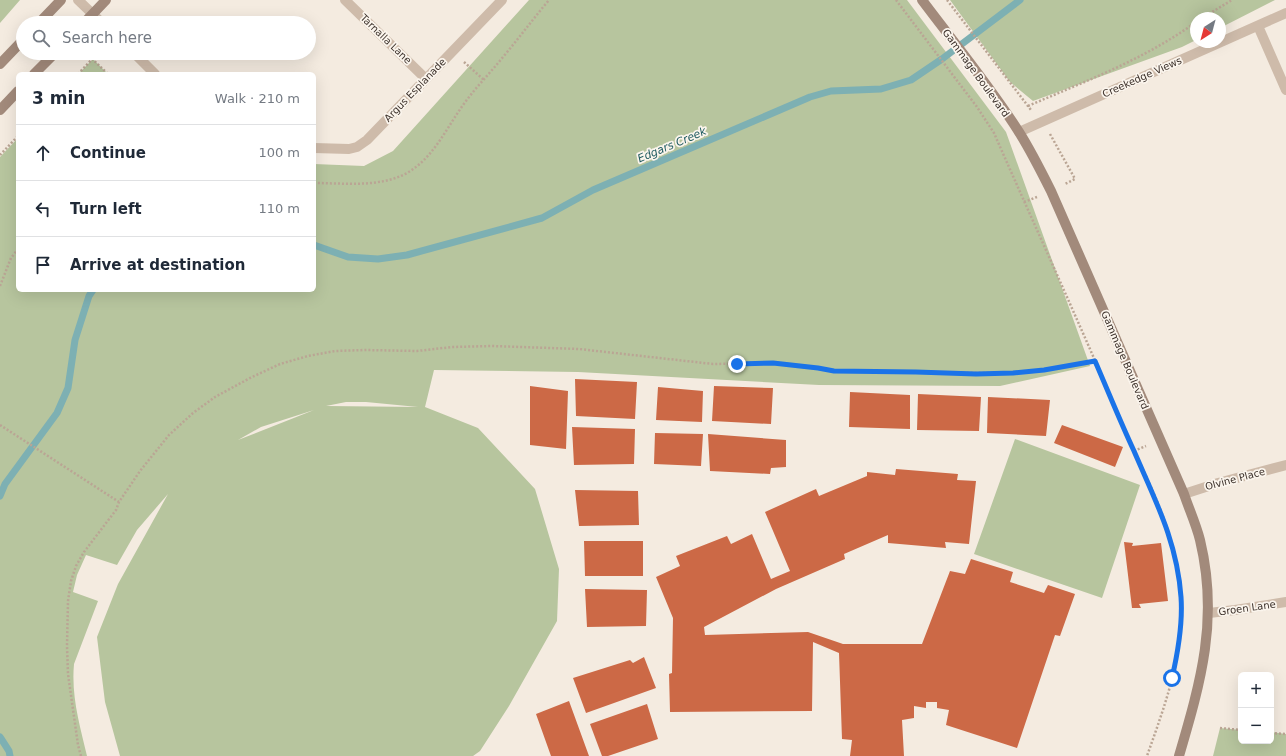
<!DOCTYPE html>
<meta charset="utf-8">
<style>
:root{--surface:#fff;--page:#f2f2f3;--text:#1f2937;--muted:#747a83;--line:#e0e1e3}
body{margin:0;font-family:"DejaVu Sans",sans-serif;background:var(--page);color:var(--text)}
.controls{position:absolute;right:12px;bottom:12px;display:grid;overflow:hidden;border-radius:6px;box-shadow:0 4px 16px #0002}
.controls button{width:36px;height:36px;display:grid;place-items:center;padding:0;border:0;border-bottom:1px solid var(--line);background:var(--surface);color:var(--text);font:20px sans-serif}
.compass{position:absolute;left:1190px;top:12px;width:36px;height:36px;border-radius:50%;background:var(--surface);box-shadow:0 4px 16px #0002;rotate:216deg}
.stop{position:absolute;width:12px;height:12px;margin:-9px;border:3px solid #1a73e8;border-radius:50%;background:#fff}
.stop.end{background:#1a73e8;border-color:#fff;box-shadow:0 1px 4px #0008}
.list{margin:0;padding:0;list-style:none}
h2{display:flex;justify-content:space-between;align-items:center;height:52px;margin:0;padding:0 16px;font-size:17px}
h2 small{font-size:13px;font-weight:400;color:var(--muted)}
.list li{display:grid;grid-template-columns:26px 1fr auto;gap:12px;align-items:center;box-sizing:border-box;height:56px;padding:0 16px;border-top:1px solid var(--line)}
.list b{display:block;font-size:15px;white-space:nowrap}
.list em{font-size:13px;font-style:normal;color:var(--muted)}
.icon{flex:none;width:22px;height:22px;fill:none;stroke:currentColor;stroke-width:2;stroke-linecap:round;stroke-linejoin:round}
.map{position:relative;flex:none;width:1286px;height:756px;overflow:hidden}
.search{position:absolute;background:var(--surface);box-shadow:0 4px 16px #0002;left:16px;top:16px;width:300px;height:44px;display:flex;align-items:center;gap:10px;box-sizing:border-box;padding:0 14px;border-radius:22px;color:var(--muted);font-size:15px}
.panel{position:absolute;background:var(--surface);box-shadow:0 4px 16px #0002;left:16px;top:72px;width:300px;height:220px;border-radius:6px}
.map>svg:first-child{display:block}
.green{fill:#b7c59e;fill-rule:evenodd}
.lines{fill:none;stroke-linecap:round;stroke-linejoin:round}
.stream{stroke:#7db0b3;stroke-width:7}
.building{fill:#cc6946}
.path{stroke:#baa594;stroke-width:2.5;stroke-dasharray:2 2;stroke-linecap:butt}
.street{stroke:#cebbaa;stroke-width:10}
.secondary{stroke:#a28a7b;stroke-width:10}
.route{stroke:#1a73e8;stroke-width:5}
.labels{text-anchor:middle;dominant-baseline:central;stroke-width:3.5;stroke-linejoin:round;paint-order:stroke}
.street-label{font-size:10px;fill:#3b302a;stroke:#fbf5ed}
.water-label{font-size:11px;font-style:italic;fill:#1d5a5f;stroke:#fbf5ed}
</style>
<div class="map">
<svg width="1286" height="756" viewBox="0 0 1286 756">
<rect width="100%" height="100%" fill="#f4ebe0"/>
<path class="green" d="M 0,0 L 20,0 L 0,23 Z
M 529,0 L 907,0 L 1006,132 L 1090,366 L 1000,386 L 819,385 L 578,372 L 434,370 L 425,407 L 478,428 L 535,489 L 559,569 L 557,621 L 509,706 L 480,751 L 473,756 L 120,756 L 105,702 L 97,637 L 118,584 L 168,494 L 137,530 L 117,565 L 86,555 L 77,575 L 73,592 L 98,601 L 74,664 C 71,696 80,726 87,756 L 0,756 L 0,157 L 18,138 L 18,290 L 314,290 L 314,164 L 364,166 L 393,151 ZM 346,402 L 366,402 L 418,407 L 326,406 ZM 314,410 L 238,440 L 261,427 Z
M 950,0 L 1275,0 L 1220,28 L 1220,18 L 1196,18 L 1196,40 L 1182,47 L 1033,101 L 1010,82 Z
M 93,59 L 108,74 L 78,74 Z
M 1015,439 L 1140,485 L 1102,598 L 974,554 Z
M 1220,728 L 1241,730 L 1241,741 L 1271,741 L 1271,732 L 1286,734 L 1286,756 L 1213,756 Z"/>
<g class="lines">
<path class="stream" d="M 314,245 L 348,257 L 378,259 L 407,255 L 542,218 L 593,190 L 810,97 L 831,91 L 881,89 L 911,80 L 942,59 L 1020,0
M 0,496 L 5,484 L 57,413 L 68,388 L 75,340 L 89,296 L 93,290
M 0,737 L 9,751 L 10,756"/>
</g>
<path class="building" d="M 575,379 L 637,382 L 635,419 L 576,416 Z
M 530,386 L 568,391 L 566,449 L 530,445 Z
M 714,386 L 773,388 L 771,424 L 712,421 Z
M 658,387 L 703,391 L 702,422 L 656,420 Z
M 850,392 L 910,395 L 910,429 L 849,427 Z
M 918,394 L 981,397 L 979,431 L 917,430 Z
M 988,397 L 1050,400 L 1046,436 L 987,433 Z
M 1062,425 L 1123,447 L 1115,467 L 1054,443 Z
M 572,427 L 635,429 L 634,464 L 574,465 Z
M 655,433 L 703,434 L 701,466 L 654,464 Z
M 708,434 L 786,440 L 786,467 L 771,468 L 770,474 L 710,471 Z
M 896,469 L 958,474 L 957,480 L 976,481 L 969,544 L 945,542 L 946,548 L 888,543 L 888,535 L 844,554 L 845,559 L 776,589 L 704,627 L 705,635 L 808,632 L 843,644 L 922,644 L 950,571 L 965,574 L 971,559 L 1013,572 L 1010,582 L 1044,593 L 1048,585 L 1075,594 L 1060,636 L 1055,635 L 1017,748 L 946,725 L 949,710 L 937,708 L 937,702 L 926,702 L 926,708 L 914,706 L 914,718 L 902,720 L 904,756 L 850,756 L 852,740 L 842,739 L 839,653 L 813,642 L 812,711 L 670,712 L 669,674 L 672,673 L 673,618 L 656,577 L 680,566 L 676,556 L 727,536 L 731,544 L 752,534 L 771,579 L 790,571 L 765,512 L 816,489 L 819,496 L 867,476 L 867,472 L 895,475 Z
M 575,490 L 638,491 L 639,525 L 579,526 Z
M 584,541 L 643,541 L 643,576 L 585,576 Z
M 1124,542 L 1133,543 L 1132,546 L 1161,543 L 1168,601 L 1139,604 L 1141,608 L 1132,608 Z
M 585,589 L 647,590 L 646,626 L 587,627 Z
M 644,657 L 656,688 L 586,713 L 573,678 L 630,660 L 633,663 Z
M 569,701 L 589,756 L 551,756 L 536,714 Z
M 647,704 L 658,739 L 608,756 L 602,756 L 590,724 Z"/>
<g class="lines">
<path class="path" d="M 896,0 L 977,107 L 994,133 C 1036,229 1080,324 1121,421 C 1136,457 1156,493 1168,531 C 1175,552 1179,575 1181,597 C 1185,652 1165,705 1147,756
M 947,0 L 1031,110
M 1202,18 L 1232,0
M 86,53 L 108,74
M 464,62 L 484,80
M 78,74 L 98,53
M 1028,106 C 1086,81 1145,59 1196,22
M 1050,134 L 1075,179 L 1065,184
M 0,155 L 18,136
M 314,183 C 344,183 379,188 407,173 C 435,157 447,126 466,101 C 477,86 491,72 503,57 C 519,38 533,19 549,0
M 1024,202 L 1037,197
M 0,286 L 11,258 L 18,249
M 0,425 L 119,502
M 1134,451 L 1146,446
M 1220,728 L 1241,730
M 1271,733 L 1286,734
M 81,756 L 78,745 L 68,674 L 67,646 L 68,601 L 71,581 L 76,566 L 84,552 L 116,510 L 119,502 L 140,471 L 169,435 L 193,413 L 215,397 L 250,378 L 280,364 L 308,356 L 335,351 L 365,350 L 417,351 L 452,347 L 492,346 L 579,349 L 713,364 L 773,363 L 834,371 L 1013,373 L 1044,370 L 1095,361"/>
<path class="street" d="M 78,0 L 102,23
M 345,0 L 426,79
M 1258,26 L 1286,90
M 134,53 L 155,74
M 1019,132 L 1286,13
M 314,148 L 349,149 L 357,147 L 367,140 L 502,0
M 1184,494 L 1218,483 L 1286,465
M 1209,613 L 1235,610 L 1286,602"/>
<path class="secondary" d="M 922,0 C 955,44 990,86 1019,132 C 1031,151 1041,171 1051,191 L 1184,494 C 1189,509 1196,524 1200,540 C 1219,619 1201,681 1179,756
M 39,23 L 61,0
M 84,23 L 106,0
M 0,64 L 23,40
M 34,74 L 55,53
M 0,110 L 18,91"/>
</g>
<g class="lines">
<path class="route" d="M 737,364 L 773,363 L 818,368 L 834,371 L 916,372 L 976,374 L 1013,373 L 1044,370 L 1095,361 C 1108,391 1120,421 1134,451 C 1155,500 1177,541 1181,597 C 1183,625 1178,652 1172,678"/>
</g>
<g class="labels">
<g class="street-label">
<text transform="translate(386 39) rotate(44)">Tarnalla Lane</text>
<text transform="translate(976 73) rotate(54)">Gammage Boulevard</text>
<text transform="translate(1142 77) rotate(-24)">Creekedge Views</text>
<text transform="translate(415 90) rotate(-46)">Argus Esplanade</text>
<text transform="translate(1125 360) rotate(67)">Gammage Boulevard</text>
<text transform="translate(1235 479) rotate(-15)">Olvine Place</text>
<text transform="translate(1247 608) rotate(-8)">Groen Lane</text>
</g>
<g class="water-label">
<text transform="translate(672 145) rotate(-23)">Edgars Creek</text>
</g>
</g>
</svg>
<div class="controls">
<button>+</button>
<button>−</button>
</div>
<svg class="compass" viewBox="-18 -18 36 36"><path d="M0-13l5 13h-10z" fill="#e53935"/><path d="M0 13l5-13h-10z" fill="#747a83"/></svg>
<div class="stop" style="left:1172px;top:678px"></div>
<div class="stop end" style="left:737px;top:364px"></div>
<div class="search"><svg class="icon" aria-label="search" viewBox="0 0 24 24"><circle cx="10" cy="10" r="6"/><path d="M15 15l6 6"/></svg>Search here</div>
<section class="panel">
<h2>3 min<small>Walk · 210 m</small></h2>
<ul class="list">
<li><svg class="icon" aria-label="ahead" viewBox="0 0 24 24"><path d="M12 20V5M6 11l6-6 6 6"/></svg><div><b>Continue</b></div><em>100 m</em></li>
<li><svg class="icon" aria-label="left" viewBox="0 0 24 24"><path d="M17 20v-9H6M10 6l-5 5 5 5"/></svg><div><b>Turn left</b></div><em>110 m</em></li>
<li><svg class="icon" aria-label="arrive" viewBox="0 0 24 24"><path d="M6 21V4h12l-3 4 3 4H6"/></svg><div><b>Arrive at destination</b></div></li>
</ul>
</section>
</div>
